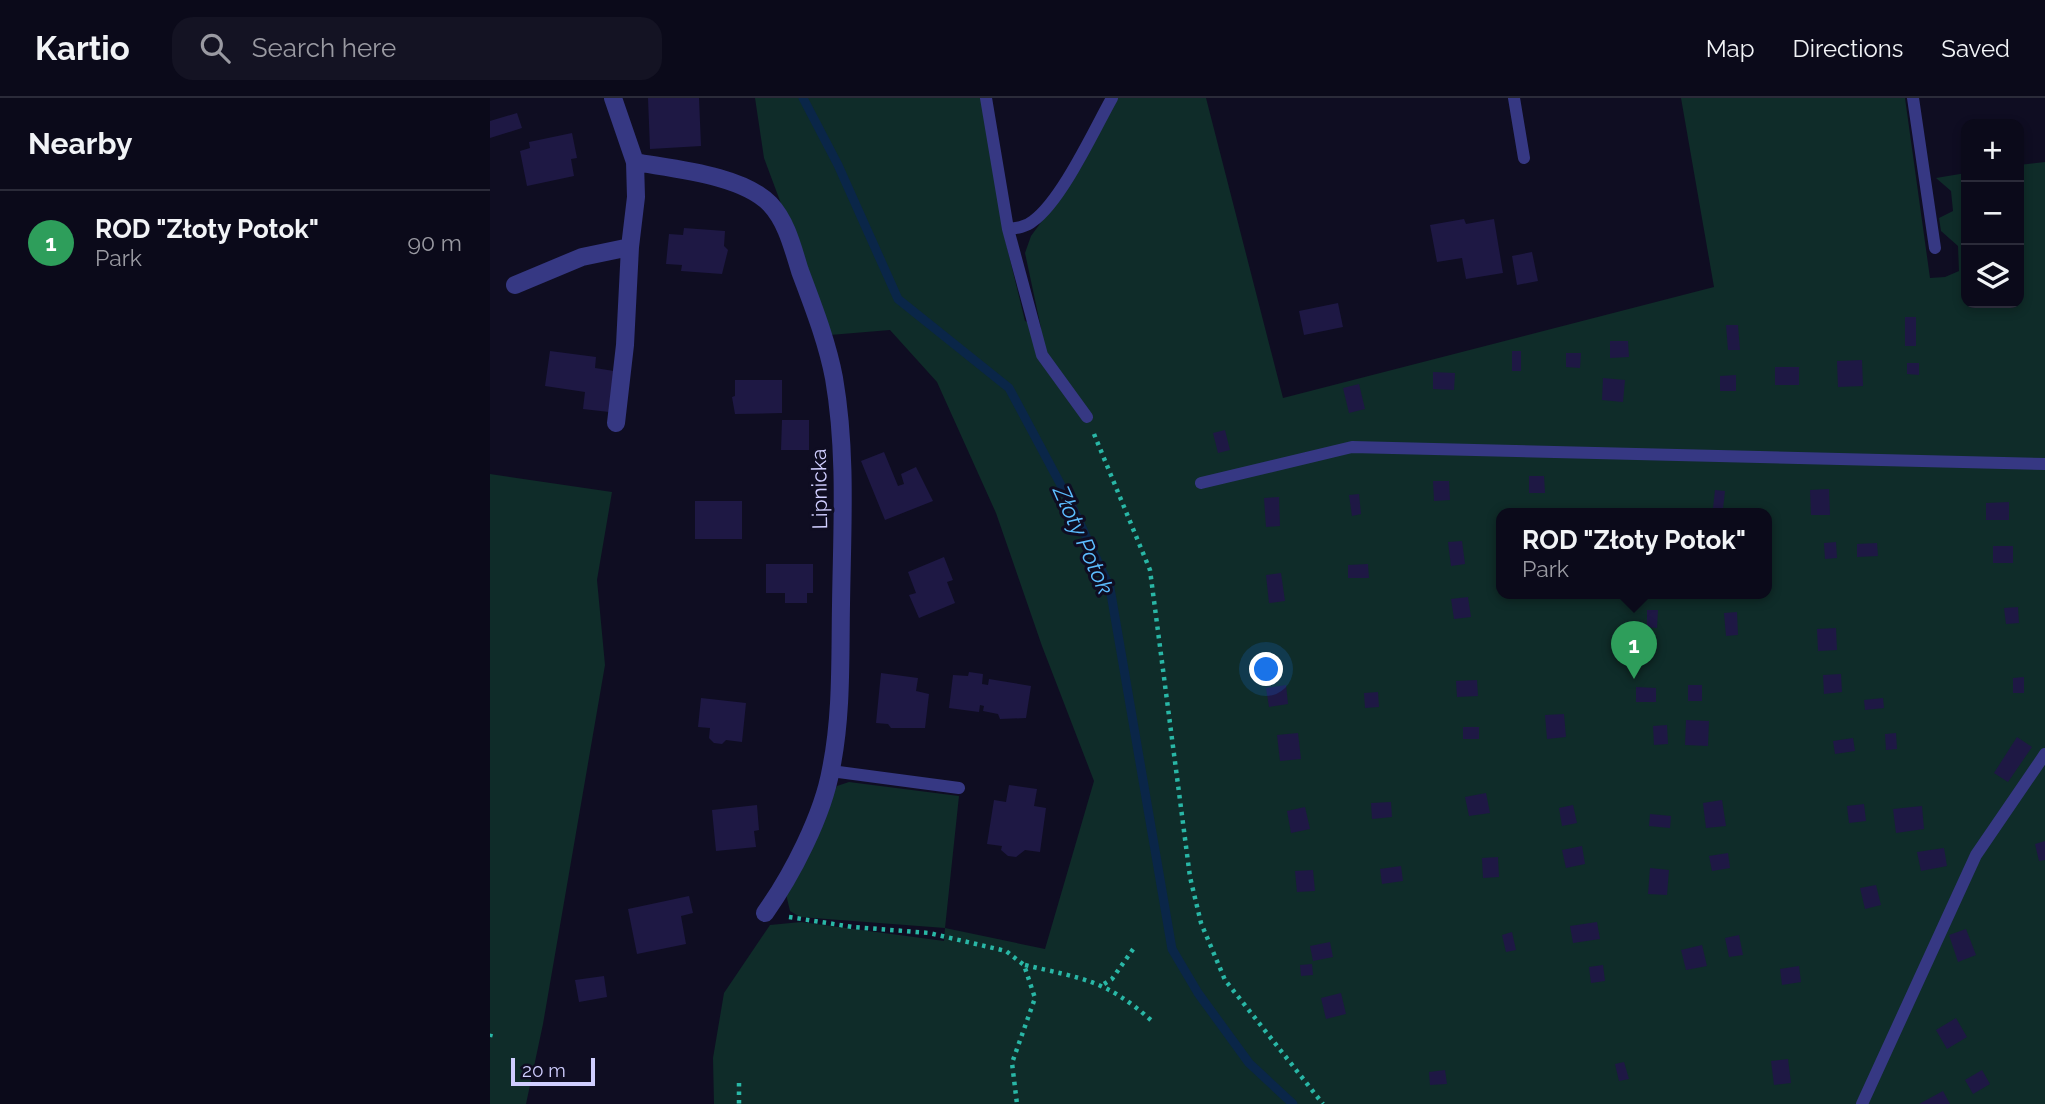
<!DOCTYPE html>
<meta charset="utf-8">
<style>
:root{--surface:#0b0a1a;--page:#141323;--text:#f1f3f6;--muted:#9a9aa2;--line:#2b2b39;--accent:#00f0f9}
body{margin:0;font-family:Raleway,sans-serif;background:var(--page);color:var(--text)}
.controls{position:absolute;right:21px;top:21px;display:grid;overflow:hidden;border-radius:14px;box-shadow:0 4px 10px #0003}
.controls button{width:63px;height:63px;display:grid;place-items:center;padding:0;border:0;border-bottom:2px solid var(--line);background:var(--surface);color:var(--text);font:35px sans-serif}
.scale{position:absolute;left:21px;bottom:18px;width:84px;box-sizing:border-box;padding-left:7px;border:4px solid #d0ceff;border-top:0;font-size:19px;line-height:24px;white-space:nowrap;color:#d0ceff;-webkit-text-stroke:5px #0f0d22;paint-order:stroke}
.you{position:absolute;left:777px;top:572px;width:24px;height:24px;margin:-18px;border:5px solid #fff;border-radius:50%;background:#1a73e8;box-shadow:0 0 0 10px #1a73e833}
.badge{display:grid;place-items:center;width:46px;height:46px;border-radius:50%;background:var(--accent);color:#fff;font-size:23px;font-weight:700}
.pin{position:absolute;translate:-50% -58px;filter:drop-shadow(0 2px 4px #0008)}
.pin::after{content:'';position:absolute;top:37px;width:24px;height:21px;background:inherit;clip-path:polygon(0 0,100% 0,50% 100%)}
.popup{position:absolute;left:1006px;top:410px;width:276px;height:91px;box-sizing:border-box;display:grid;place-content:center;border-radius:14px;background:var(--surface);filter:drop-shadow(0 2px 5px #0005);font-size:23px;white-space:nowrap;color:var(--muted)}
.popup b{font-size:26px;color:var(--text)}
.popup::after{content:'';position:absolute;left:50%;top:100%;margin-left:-14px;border:14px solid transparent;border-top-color:var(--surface)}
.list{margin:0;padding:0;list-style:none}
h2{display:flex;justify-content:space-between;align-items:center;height:91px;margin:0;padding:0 28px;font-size:30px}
h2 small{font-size:23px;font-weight:400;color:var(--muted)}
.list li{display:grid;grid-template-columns:46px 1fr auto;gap:21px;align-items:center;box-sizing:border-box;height:105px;padding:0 28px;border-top:2px solid var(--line)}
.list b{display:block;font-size:26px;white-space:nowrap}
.list p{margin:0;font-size:23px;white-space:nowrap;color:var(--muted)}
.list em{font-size:23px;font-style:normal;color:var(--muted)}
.icon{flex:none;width:38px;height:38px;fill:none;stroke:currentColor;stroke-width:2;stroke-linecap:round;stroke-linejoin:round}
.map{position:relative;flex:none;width:1555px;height:1006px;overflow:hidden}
header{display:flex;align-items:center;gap:42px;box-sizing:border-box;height:98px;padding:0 35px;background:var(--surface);border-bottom:2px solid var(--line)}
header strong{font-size:33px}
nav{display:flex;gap:38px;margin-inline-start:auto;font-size:24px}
.search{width:490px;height:63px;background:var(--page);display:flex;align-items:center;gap:18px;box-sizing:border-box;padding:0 24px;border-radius:21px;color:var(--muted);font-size:26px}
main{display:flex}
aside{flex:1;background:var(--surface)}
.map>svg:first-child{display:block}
.green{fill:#0f2c29;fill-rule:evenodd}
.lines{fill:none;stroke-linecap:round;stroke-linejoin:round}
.stream{stroke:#0a2648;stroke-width:9}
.building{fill:#1e1844}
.path{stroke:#29b7a6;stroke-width:4.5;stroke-dasharray:3.5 5;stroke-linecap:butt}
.lane{stroke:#363883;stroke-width:12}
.street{stroke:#363883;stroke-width:18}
.labels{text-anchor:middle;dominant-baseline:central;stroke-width:6;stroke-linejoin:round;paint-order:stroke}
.street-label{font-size:21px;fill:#d0ceff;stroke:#0f0d22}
.water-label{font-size:23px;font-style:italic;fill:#5cbeff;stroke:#0f0d22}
</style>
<header>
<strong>Kartio</strong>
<div class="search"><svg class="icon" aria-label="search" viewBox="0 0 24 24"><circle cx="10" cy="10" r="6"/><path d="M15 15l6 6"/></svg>Search here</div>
<nav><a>Map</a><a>Directions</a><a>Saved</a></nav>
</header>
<main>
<aside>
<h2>Nearby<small></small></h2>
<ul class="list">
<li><span class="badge" style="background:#2e9e5b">1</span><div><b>ROD &quot;Złoty Potok&quot;</b><p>Park</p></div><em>90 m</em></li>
</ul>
</aside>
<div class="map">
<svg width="1555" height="1006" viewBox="0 0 1555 1006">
<rect width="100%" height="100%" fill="#0f0d22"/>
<path class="green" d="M 265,0 L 491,0 L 515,141 L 535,223 L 551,230 L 535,155 L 541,138 L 592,68 L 626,0 L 716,0 L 793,300 L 1224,189 L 1191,0 L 1415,0 L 1440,180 L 1455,179 L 1469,173 L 1468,148 L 1451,133 L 1449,120 L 1463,113 L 1461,93 L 1446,80 L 1476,75 L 1476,205 L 1529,205 L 1529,67 L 1555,64 L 1555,1006 L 224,1006 L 223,960 L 234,895 L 280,827 L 311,824 L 454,843 L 455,830 L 310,819 L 300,813 L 296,796 L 347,688 L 359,684 L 469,698 L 455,830 L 555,851 L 604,683 L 552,548 L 506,415 L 447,284 L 400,232 L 340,237 L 274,60 ZM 1011,415 L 1277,415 L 1277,495 L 1011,495 Z
M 0,376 L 122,394 L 107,482 L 115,567 L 53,926 L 36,1006 L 0,1006 Z"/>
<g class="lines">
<path class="stream" d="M 313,0 L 348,67 L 408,201 L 519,290 L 580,404 L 620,490 L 682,851 L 708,895 L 759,965 L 803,1006"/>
</g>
<path class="building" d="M 158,0 L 209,0 L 211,48 L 160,51 Z
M 27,15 L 32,30 L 0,40 L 0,23 Z
M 82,35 L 87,60 L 81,61 L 84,78 L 37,88 L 30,53 L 40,50 L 39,44 Z
M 974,121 L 976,126 L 1004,121 L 1013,175 L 976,181 L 972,160 L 947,164 L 940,127 Z
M 194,130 L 235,133 L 234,148 L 238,152 L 232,176 L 191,173 L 192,167 L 176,166 L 179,136 L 193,137 Z
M 1042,154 L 1048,183 L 1027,187 L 1022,158 Z
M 848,205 L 853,229 L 814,237 L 809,213 Z
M 1415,219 L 1426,219 L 1426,248 L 1415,248 Z
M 1236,227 L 1248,227 L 1250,252 L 1238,252 Z
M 1120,243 L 1138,243 L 1139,259 L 1120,260 Z
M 60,253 L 106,259 L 105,270 L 124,273 L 119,314 L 93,311 L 95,294 L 55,288 Z
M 1022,253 L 1031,253 L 1031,273 L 1022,273 Z
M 1076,255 L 1091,255 L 1090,270 L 1076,269 Z
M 1372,262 L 1373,288 L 1348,289 L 1347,263 Z
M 1417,265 L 1429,265 L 1429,277 L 1417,276 Z
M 1285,269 L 1309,269 L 1309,287 L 1285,287 Z
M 943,274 L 965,275 L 964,292 L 943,291 Z
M 1246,277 L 1246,293 L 1230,293 L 1230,278 Z
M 1113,280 L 1135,282 L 1133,304 L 1112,302 Z
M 245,282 L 292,282 L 292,315 L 245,316 L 242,299 L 245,298 Z
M 869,286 L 875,311 L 859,315 L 853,290 Z
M 292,322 L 319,322 L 319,352 L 291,352 Z
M 735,332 L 740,352 L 728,355 L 723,335 Z
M 394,354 L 408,388 L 414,386 L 411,376 L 426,369 L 443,403 L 395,422 L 371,363 Z
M 1039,378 L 1054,378 L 1055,395 L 1039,395 Z
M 943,383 L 959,383 L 960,402 L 944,403 Z
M 1339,391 L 1340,417 L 1321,417 L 1320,392 Z
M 1225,392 L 1235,393 L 1233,411 L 1223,410 Z
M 869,396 L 871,416 L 862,418 L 859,397 Z
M 789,399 L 790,428 L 776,429 L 774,400 Z
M 205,403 L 252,403 L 252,441 L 205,441 Z
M 1519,404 L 1519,422 L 1496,422 L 1496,405 Z
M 972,443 L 975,466 L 961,468 L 958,444 Z
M 1346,444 L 1347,460 L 1335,461 L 1334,445 Z
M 1387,445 L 1388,458 L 1367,459 L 1367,446 Z
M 1503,448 L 1523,448 L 1523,465 L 1503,465 Z
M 454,459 L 463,482 L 457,484 L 465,505 L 429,520 L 419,497 L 426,495 L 418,474 Z
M 276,466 L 323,466 L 323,495 L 317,495 L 317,505 L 295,505 L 295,495 L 276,495 Z
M 878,466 L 879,480 L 858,480 L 858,467 Z
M 791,475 L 795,503 L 779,505 L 776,477 Z
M 978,499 L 981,519 L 964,521 L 961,501 Z
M 1528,509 L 1529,525 L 1516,526 L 1514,510 Z
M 1157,512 L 1168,512 L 1167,530 L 1157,529 Z
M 1247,514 L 1248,537 L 1236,538 L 1234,515 Z
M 1346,530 L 1347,552 L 1328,553 L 1327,531 Z
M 479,574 L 493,576 L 492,586 L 498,587 L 499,581 L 541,588 L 536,620 L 510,621 L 508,616 L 493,613 L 494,608 L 490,607 L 489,614 L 459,610 L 463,577 L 478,578 Z
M 391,575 L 428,580 L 426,593 L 439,596 L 435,630 L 401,630 L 398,626 L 386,625 Z
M 1351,576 L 1352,594 L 1334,596 L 1333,577 Z
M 1534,579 L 1534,595 L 1523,595 L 1523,580 Z
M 987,582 L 988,598 L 967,599 L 966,583 Z
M 796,587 L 798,606 L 779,609 L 776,590 Z
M 1198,587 L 1212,587 L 1212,603 L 1198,603 Z
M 1146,589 L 1166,590 L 1166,604 L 1146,604 Z
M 888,594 L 889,609 L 875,610 L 874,595 Z
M 211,600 L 256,605 L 252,644 L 236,642 L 232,646 L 224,645 L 219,640 L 220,630 L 208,629 Z
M 1393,600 L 1394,610 L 1375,612 L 1374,602 Z
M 1074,616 L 1076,639 L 1057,641 L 1055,617 Z
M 1196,622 L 1219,623 L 1218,648 L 1195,647 Z
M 1177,627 L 1178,646 L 1164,647 L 1163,628 Z
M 973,629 L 989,629 L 989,641 L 973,641 Z
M 808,635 L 811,661 L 790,663 L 787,637 Z
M 1406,635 L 1407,651 L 1396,652 L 1395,636 Z
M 1527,639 L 1542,649 L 1518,684 L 1504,675 Z
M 1363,640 L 1365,653 L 1345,656 L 1343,643 Z
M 519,687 L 547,691 L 544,708 L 556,710 L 550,754 L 535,752 L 526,759 L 518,758 L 511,752 L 512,748 L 497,746 L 504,702 L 516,704 Z
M 996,695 L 1000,715 L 979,718 L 975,699 Z
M 1232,702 L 1236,728 L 1216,730 L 1213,705 Z
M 901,704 L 902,719 L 882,721 L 881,705 Z
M 1374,706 L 1376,723 L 1359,725 L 1357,708 Z
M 267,707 L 269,732 L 264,733 L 266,749 L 226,753 L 222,712 Z
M 1083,707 L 1087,725 L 1072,728 L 1069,710 Z
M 1432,708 L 1434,731 L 1406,735 L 1403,711 Z
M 815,709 L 820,731 L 801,735 L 797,713 Z
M 1160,716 L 1181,718 L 1180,730 L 1159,728 Z
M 1555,743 L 1555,762 L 1549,763 L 1545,746 Z
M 1092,748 L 1095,766 L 1076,770 L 1072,752 Z
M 1454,750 L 1457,768 L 1431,773 L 1427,754 Z
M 1238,755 L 1240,770 L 1222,773 L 1219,758 Z
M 1008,759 L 1009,779 L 993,780 L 992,760 Z
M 911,768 L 913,783 L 892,786 L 890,771 Z
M 1160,770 L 1179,772 L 1177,797 L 1158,796 Z
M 823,772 L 825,793 L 807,794 L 805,773 Z
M 1386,787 L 1391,807 L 1375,811 L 1370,790 Z
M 199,798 L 203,815 L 191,818 L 196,846 L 147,856 L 138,811 Z
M 1107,824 L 1110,841 L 1083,845 L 1080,828 Z
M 1476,831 L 1486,857 L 1468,864 L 1459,837 Z
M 1022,834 L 1026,852 L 1016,854 L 1012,837 Z
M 1249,837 L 1253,857 L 1239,859 L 1235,840 Z
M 840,844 L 843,859 L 823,863 L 820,848 Z
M 1212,847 L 1217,868 L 1196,872 L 1191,852 Z
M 822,866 L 823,877 L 811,878 L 810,867 Z
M 1113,867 L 1115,883 L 1101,885 L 1099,869 Z
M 1309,868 L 1311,884 L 1292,887 L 1290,871 Z
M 114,878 L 117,899 L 89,904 L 85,882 Z
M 851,895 L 856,916 L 836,921 L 831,900 Z
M 1466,920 L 1477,939 L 1457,951 L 1446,932 Z
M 1298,961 L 1301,985 L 1284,987 L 1281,963 Z
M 1134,964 L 1139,981 L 1129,983 L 1125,966 Z
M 955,972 L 957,986 L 940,987 L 939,974 Z
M 1492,972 L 1500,986 L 1483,996 L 1475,982 Z
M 1453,993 L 1460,1006 L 1429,1006 Z"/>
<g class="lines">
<path class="path" d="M 604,336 L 660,472 L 700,779 L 711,825 L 735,882 L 833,1006
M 299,819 L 363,829 L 439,835 L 516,853 L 534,867 L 545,900 L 522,965 L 527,1006
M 535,867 C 594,881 616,882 662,923
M 614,886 L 622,881 L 646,847
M 0,939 L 2,931
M 249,985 L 249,1006"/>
<path class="lane" d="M 496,0 L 518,131 C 527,130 536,129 543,123 C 572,102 604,32 622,0
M 1024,0 L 1034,60
M 1423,0 L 1445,150
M 518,131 L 552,257 L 597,319
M 711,385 L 862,349 L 1555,366
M 341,673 L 469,690
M 1372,1006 L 1486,757 L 1555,656"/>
<path class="street" d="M 123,0 L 145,64 C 184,71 252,77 280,106 C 297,124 303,151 310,173 C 323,208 337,243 344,280 C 357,355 352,431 351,507 C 350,562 352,617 341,671 C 333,717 302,777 275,815
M 140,149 L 146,99 L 145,64
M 25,187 L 92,159 L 140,149 L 135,247 L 126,325"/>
</g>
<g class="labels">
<g class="street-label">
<text transform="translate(329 391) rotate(-91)">Lipnicka</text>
</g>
<g class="water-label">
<text transform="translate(594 442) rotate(66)">Złoty Potok</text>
</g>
</g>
</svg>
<div class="controls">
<button>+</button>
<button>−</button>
<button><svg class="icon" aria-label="layers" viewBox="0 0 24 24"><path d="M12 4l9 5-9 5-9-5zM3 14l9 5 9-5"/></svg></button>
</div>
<div class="scale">20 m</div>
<div class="you"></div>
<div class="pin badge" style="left:1144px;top:581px;background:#2e9e5b">1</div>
<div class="popup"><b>ROD &quot;Złoty Potok&quot;</b>Park</div>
</div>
</main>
